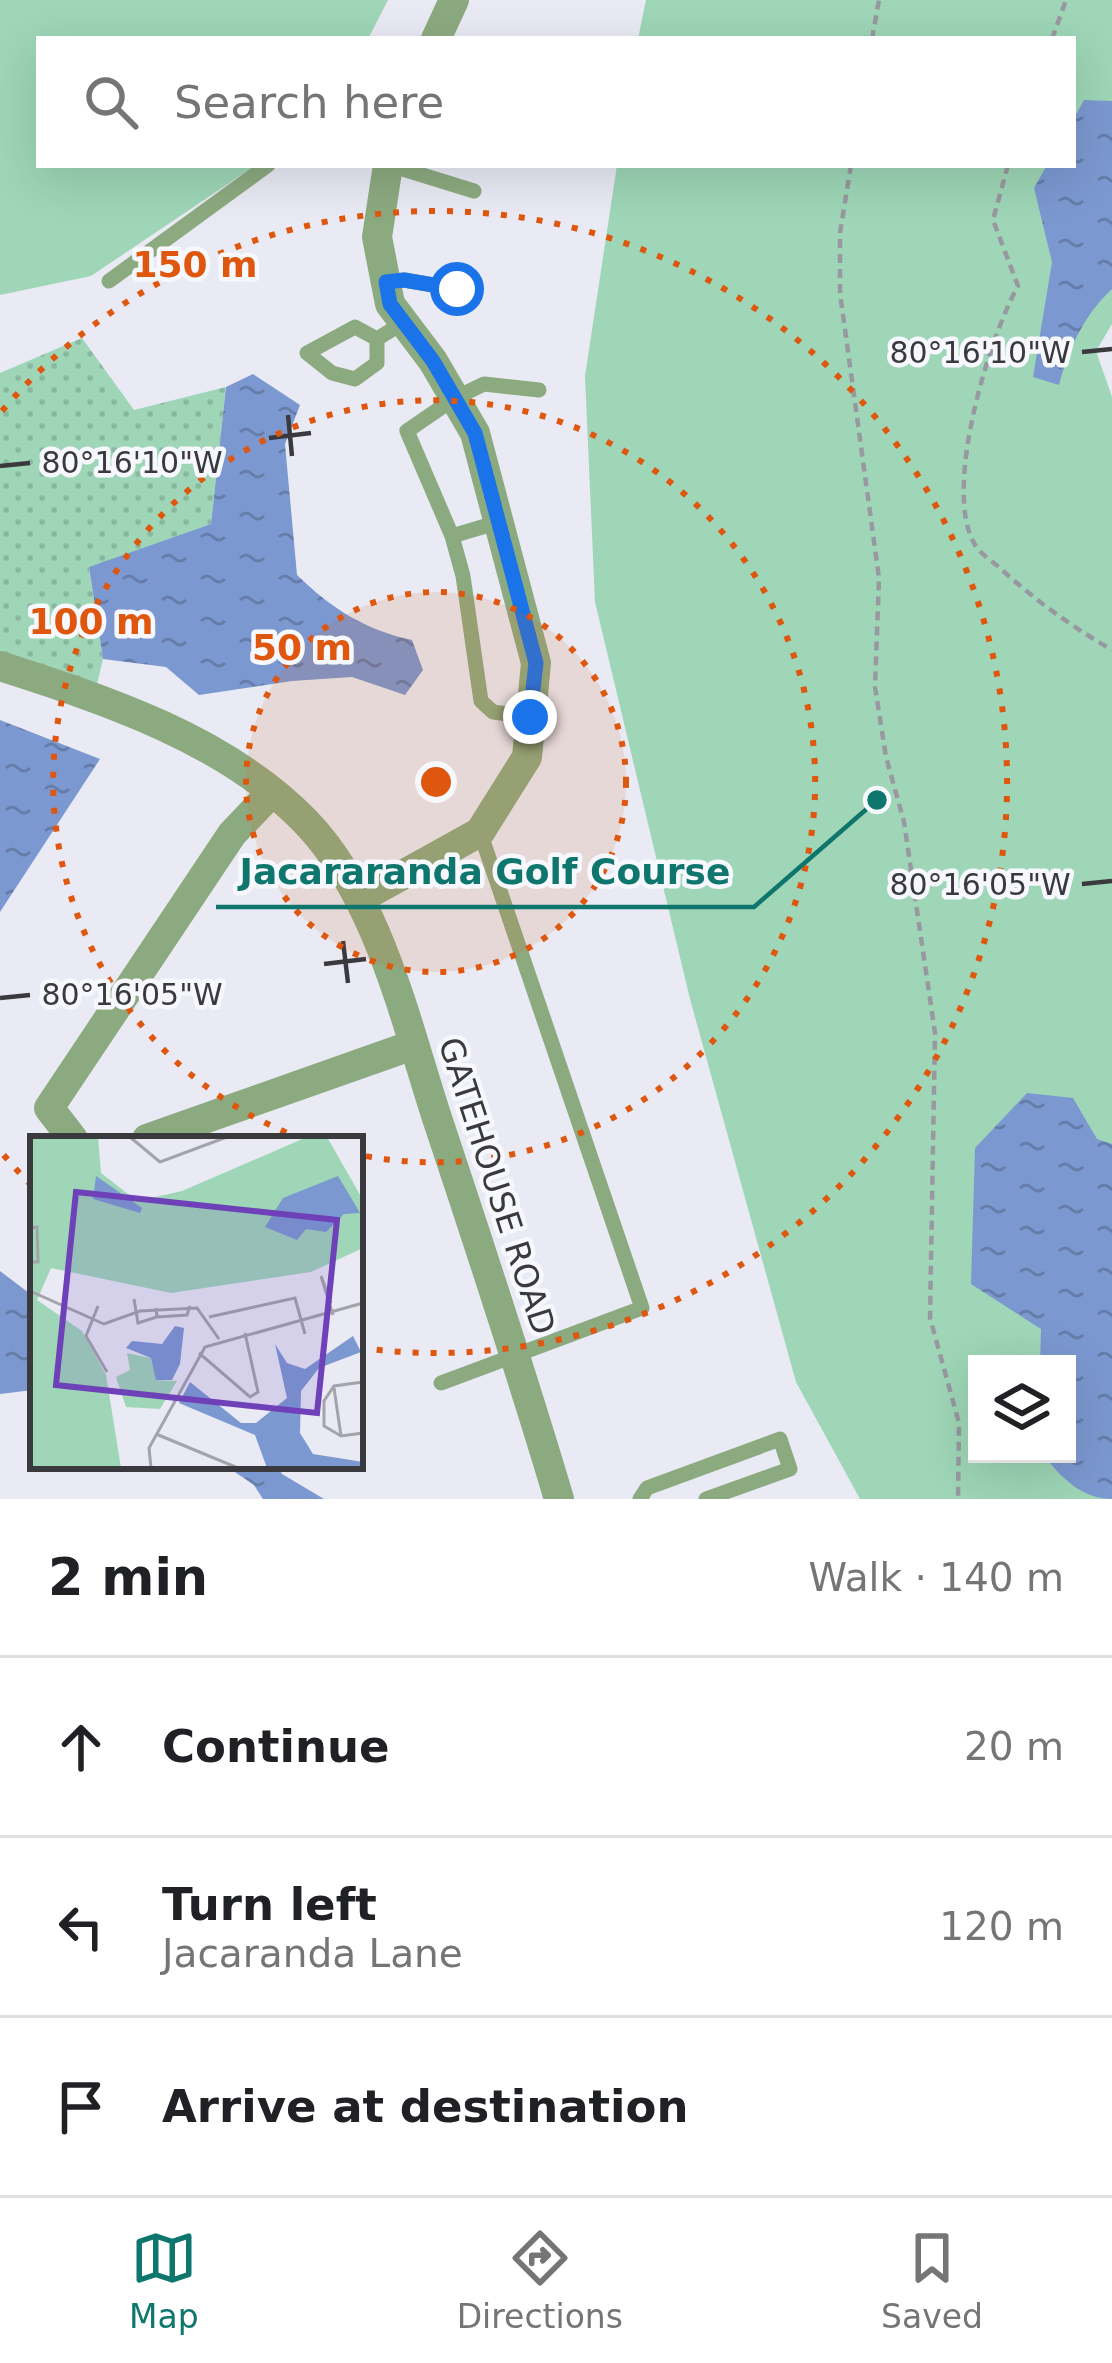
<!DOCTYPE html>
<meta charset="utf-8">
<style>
:root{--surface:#fff;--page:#f6f6f6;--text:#202124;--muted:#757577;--line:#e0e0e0;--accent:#0f766e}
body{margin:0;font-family:"DejaVu Sans",sans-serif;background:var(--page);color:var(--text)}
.controls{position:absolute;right:36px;bottom:36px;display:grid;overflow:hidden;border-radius:0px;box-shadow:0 12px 48px #0002}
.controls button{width:108px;height:108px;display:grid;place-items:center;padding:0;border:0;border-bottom:3px solid var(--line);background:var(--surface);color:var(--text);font:60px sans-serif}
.stop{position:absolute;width:36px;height:36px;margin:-27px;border:9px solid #1a73e8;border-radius:50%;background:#fff}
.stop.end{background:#1a73e8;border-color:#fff;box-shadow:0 3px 12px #0008}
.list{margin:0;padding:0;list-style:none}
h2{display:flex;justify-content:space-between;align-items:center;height:156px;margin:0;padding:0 48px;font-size:51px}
h2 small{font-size:39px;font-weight:400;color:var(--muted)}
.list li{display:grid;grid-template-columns:78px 1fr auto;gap:36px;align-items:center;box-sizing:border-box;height:180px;padding:0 48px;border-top:3px solid var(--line)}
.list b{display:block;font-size:45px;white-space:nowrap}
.list p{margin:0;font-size:39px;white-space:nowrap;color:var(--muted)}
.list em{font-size:39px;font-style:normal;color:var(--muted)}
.icon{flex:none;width:66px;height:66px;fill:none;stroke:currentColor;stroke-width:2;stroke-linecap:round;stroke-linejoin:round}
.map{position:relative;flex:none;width:1112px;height:1499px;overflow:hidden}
.search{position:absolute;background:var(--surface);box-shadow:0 12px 48px #0002;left:36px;right:36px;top:36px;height:132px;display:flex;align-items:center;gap:30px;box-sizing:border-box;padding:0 42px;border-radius:0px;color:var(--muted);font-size:45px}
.sheet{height:696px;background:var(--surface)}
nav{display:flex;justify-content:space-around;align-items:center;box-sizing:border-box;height:168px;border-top:3px solid var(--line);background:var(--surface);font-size:33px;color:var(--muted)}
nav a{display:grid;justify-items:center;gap:6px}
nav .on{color:var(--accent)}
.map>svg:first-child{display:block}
.green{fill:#9ed6b7;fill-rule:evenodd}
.park{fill:url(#park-dots)}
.water{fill:url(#water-ripples)}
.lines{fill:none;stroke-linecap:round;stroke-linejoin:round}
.path{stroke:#9899a0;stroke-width:4.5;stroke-dasharray:9 6;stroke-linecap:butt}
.service{stroke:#8caa80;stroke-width:15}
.minor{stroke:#8caa80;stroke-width:30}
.route{stroke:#1a73e8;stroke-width:15}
.ticks{fill:none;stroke:#3a3a3e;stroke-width:4.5}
.ring{fill:none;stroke:#df570e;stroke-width:6;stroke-dasharray:6 12}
.labels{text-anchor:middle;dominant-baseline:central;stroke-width:9;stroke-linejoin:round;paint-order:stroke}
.street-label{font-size:33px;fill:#3a3a3e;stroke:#f7f8fe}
.inset-road{fill:none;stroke:#a3a4ab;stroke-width:3}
.view{fill:#6e41b9;fill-opacity:0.15;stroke:#6e41b9;stroke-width:6}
.inset-edge{fill:none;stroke:#3a3a3e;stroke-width:6}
.ticks-label{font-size:30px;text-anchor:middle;fill:#3a3a3e;stroke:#f7f8fe;stroke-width:9;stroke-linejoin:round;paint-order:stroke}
.centre{fill:#df570e;stroke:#f7f8fe;stroke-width:6}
.ring-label{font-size:36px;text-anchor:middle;font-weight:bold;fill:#df570e;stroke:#f7f8fe;stroke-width:9;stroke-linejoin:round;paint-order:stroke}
.leader{fill:none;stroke:#0f766e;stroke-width:4.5}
.callout-dot{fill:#0f766e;stroke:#f7f8fe;stroke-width:4.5}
.callout-label{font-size:36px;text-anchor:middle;font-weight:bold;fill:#0f766e;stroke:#f7f8fe;stroke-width:9;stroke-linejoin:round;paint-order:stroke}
</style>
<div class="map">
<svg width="1112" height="1499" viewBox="0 0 1112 1499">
<defs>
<pattern id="park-dots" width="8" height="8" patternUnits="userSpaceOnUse" patternTransform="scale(3)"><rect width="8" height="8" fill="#9ed6b7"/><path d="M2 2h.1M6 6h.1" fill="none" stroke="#89b89e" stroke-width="1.8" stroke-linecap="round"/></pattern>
<pattern id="water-ripples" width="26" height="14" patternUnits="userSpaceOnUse" patternTransform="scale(3)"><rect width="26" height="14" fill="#7b98d0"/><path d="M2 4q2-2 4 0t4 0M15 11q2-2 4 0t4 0" fill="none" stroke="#667daa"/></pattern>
</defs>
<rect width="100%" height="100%" fill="#e9eaf4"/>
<path class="green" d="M 0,0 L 388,0 L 368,39 L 39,39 L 39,165 L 256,165 L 91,276 L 0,295 Z
M 646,0 L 1112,0 L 1112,324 L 1096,351 L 1112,397 L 1112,1499 L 860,1499 L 796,1382 L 690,999 L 595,602 L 585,376 L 617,165 L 1073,165 L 1073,39 L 638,39 ZM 977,1364 L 1067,1364 L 1067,1454 L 977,1454 Z"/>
<path class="park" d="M 82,338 L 134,410 L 226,387 L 211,524 L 89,568 L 103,659 L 96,688 L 0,655 L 0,373 Z"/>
<path class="water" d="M 1084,100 L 1112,101 L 1112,289 C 1084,315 1069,348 1059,385 L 1033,377 L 1052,262 L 1034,188 L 1047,165 L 1073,165 L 1073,120 Z
M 253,374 L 300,405 L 285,444 L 297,575 C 331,608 365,630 412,640 L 423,670 L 405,695 L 352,677 L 292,681 L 199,695 L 166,667 L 103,659 L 89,567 L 211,524 L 226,387 Z
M 0,720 L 100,759 L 0,912 Z
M 1027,1093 L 1073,1098 L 1097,1139 L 1112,1144 L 1112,1499 C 1082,1499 1060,1477 1043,1454 L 1067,1454 L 1067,1364 L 1040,1364 L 1041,1329 L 971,1284 L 975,1148 Z
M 0,1271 L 33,1296 L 33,1390 L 0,1394 Z
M 226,1466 L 277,1466 L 282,1474 L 324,1499 L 263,1499 L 254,1485 Z"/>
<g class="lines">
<path class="path" d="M 872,39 L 879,0
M 1052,39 L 1066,0
M 851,165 L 840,233 L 840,293 L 879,578 L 875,687 L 886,757 L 904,822 L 935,1033 L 930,1318 L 959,1423 L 958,1499
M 1008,165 L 993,220 L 1018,286 C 989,338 943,488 974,543 C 979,553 992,561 1001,569 C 1036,601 1071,626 1112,650"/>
<path class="service" d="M 390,165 L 474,191
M 109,281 L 268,165
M 385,282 L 404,280 L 457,289
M 377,339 L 377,363 L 355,379 L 332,373 L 307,353 L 355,327 L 377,339 L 404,322
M 499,522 L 452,536 L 407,431 L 455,398 L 484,384 L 539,390
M 452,536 L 463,576 L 481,701 L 493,712 L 531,717
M 441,1383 L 642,1308 L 480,832
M 640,1499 L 647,1488 L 780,1439 L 790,1469 L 706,1499"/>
<path class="minor" d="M 436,39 L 454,0
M 0,666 C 106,700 225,739 305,821 C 378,896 405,1020 437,1118 C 479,1244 521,1371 559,1499
M 361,898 L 480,832 L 527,757 L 536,663 L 475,433 L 433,361 L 390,304 L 377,237 L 388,165
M 73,1139 L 49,1108 L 232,834 L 272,792
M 147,1139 L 413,1045"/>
</g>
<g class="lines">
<path class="route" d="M 457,289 L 404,280 L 386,282 L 390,304 L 433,361 L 475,433 L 536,663 L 530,717"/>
</g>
<path class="ticks" d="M 1082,352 L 1112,349M 288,415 L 292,456M 269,438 L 311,433M 0,466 L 30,463M 1082,884 L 1112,881M 343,941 L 348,983M 324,964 L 366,959M 0,998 L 30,995"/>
<circle cx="436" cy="782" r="190" fill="#df570e" fill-opacity=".12"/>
<g class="ring">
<circle cx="436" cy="782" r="190"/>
<path d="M303 1139A381 381 0 1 1 360 1155"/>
<path d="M32 1186A571 571 0 0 1 2 1153M2 411A571 571 0 1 1 361 1348"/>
</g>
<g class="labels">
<g class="street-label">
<text transform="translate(497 1186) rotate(72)">GATEHOUSE ROAD</text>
</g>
</g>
<g transform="translate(30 1136)">
<rect width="333" height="333" fill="#e9eaf4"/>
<path d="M 0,1 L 68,1 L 71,37 L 107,65 L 152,55 L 277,1 L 297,1 L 333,64 L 333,112 L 281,136 L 141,157 L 21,132 L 7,164 L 52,195 L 76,239 L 91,332 L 0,332 Z" fill="#9ed6b7"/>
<path d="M 97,217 L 121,222 L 127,244 L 147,245 L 130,273 L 96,271 L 86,241 L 100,234 Z" fill="#9ed6b7"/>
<path d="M 66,40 L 112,72 L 110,77 L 63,63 ZM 308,40 L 330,77 L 314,78 L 296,96 L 276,93 L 267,104 L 235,91 L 253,62 ZM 145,190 L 154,192 L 150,228 L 142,244 L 126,244 L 121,222 L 96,212 L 102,205 L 132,208 ZM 323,200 L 331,216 L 289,232 L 271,255 L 270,297 L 283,318 L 333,326 L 333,332 L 237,332 L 225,299 L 149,267 L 160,246 L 211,287 L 226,287 L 257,262 L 245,208 L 257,227 L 275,233 Z" fill="#7b98d0"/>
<path class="inset-road" d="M 100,1 L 130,26 L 197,1M 0,92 L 7,91 L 8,126 L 0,126M 0,155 L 74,188 L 110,175 L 167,172 L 189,203M 104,163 L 108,187 L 127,181 L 126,172M 301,167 L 291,140 L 303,179M 68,170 L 56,200 L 77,236M 127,181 L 157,179 L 160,170M 179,181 L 265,162 L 275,198M 169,217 L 220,261 L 228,256 L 215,197M 333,246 L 304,250 L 294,265 L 294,290 L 311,300 L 333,297M 304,252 L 311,300M 126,298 L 208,332M 121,332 L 119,312 L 175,211 L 333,167"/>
<path class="view" d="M 46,56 L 307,84 L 287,277 L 26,249 Z"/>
<rect width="333" height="333" class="inset-edge"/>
</g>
<g class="ticks-label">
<text x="980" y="363">80°16'10"W</text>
<text x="132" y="473">80°16'10"W</text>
<text x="980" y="895">80°16'05"W</text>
<text x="132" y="1005">80°16'05"W</text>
</g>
<circle cx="436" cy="782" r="18" class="centre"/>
<g class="ring-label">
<text x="195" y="277">150 m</text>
<text x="91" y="634">100 m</text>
<text x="302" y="660">50 m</text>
</g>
<path class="leader" d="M877 800L754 907H216"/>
<circle class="callout-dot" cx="877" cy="800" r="12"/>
<g class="callout-label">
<text x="485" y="884">Jacararanda Golf Course</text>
</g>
</svg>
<div class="controls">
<button><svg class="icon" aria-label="layers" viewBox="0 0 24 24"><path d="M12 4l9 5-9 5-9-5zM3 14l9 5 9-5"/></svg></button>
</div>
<div class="stop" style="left:457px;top:289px"></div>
<div class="stop end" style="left:530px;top:717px"></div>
<div class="search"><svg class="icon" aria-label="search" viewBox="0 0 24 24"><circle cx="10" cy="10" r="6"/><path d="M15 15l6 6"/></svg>Search here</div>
</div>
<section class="sheet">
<h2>2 min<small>Walk · 140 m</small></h2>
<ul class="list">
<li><svg class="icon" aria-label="ahead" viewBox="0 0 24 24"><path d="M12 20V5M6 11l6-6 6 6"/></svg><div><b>Continue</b></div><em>20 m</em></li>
<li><svg class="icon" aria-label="left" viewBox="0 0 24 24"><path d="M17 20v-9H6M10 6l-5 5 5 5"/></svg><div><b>Turn left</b><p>Jacaranda Lane</p></div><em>120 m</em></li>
<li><svg class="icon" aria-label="arrive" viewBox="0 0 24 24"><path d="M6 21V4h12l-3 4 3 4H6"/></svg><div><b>Arrive at destination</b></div></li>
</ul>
</section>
<nav>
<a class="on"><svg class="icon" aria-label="map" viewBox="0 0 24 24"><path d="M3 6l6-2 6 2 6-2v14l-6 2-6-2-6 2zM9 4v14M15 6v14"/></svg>Map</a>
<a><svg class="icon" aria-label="directions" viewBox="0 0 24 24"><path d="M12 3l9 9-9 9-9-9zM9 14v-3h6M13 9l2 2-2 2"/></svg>Directions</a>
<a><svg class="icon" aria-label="saved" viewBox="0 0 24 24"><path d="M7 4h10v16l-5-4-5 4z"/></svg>Saved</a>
</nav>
